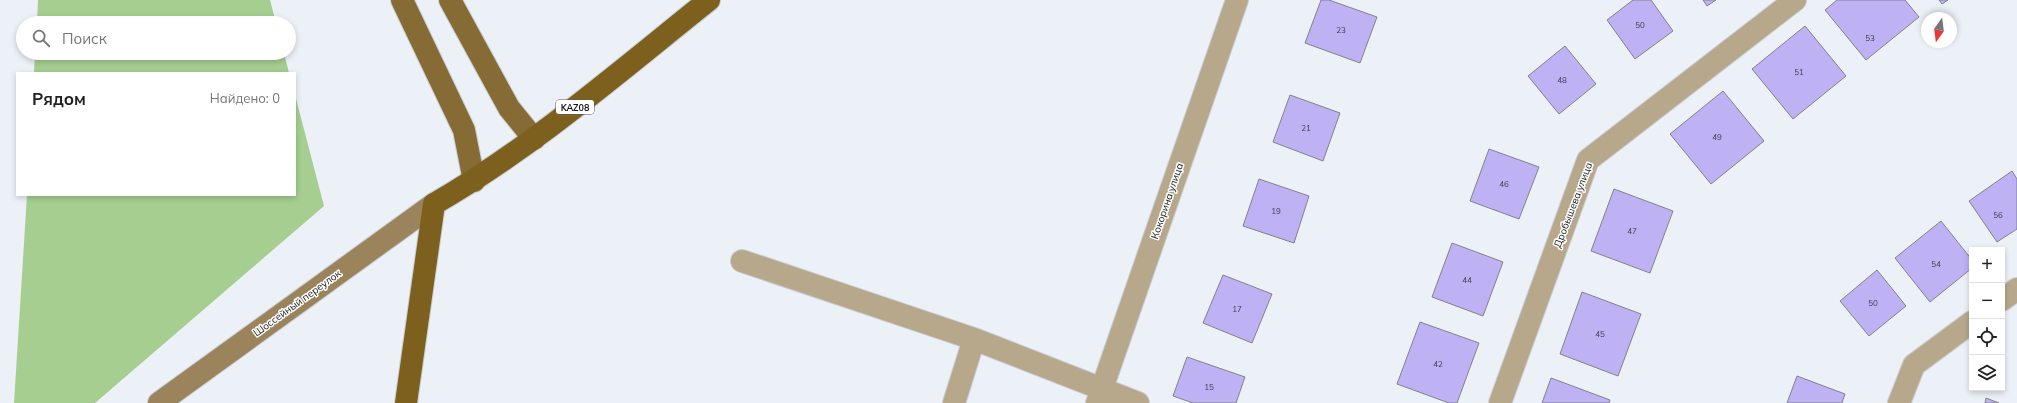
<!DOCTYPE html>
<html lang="ru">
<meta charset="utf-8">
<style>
:root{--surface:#fff;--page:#f2f2f2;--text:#222;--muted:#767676;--line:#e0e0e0}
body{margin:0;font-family:Mulish,sans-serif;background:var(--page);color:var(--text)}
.controls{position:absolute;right:12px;bottom:12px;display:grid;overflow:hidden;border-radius:0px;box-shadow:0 2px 6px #0003}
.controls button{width:36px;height:36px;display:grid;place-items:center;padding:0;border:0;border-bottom:1px solid var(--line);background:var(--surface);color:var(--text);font:20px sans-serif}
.compass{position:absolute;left:1921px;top:12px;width:36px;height:36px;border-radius:50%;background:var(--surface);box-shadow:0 2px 6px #0003;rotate:194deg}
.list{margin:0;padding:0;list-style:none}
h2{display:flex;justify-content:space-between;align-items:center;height:52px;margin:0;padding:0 16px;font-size:17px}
h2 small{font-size:13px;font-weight:400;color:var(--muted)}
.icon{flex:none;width:22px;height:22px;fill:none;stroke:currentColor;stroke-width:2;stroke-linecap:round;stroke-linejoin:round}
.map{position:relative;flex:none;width:2017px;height:403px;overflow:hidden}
.search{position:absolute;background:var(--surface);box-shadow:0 2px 6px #0003;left:16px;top:16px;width:280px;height:44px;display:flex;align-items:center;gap:10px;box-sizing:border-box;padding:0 14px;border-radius:22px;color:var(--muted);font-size:15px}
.panel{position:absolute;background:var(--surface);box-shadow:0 2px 6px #0003;left:16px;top:72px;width:280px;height:124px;border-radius:0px}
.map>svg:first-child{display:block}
.forest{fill:#a6ce91}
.building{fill:#beb1f4;stroke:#838289}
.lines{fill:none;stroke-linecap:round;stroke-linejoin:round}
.minor-casing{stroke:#c9cdd3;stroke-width:24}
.secondary-casing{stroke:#c9cdd3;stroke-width:24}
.primary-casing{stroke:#c9cdd3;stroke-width:24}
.trunk-casing{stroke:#c9cdd3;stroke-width:24}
.minor{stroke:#b7a88c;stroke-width:22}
.secondary{stroke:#9b845b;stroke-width:22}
.primary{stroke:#866b35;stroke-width:22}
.trunk{stroke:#7e601e;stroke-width:22}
.labels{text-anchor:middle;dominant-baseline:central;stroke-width:3;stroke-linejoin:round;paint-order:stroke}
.number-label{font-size:8px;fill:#3e3c4e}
.shield{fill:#fff;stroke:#5a5b5d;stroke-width:1}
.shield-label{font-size:9px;font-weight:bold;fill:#141517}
.street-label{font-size:10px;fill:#141517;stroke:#fff}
</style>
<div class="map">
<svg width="2017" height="403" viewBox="0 0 2017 403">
<rect width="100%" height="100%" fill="#ecf0f7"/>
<path class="forest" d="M 38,0 L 270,0 L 276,23 L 37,23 Z
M 35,53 L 284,53 L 289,73 L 34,73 Z
M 295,95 L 324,206 L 95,403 L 14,403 L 27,195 L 295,195 Z"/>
<path class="building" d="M 1321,0 L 1329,0 L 1377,17 L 1360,63 L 1305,43 Z
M 1633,0 L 1651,0 L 1673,31 L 1635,59 L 1607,20 Z
M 1703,0 L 1716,0 L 1707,6 Z
M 1837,0 L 1905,0 L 1919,17 L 1866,60 L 1825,10 Z
M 1939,0 L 1948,0 L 1942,4 Z
M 1805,26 L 1846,76 L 1793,119 L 1752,69 Z
M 1565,46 L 1596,84 L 1559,114 L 1528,76 Z
M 1723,91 L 1764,141 L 1711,184 L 1670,134 Z
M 1290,95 L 1340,113 L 1323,161 L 1273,142 Z
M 1489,149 L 1539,167 L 1519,219 L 1470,201 Z
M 2012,171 L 2017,179 L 2017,229 L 1997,242 L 1969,201 Z
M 1259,179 L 1309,196 L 1294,243 L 1243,226 Z
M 1614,189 L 1673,211 L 1650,273 L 1591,251 Z
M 1941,221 L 1972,260 L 1972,268 L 1930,302 L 1895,258 Z
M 1452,243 L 1503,262 L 1483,316 L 1432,297 Z
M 1877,270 L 1906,306 L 1869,336 L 1840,301 Z
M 1223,275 L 1272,294 L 1252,343 L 1203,323 Z
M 1582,292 L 1641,314 L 1618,376 L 1560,354 Z
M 1420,322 L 1479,343 L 1457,403 L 1449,403 L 1397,384 Z
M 1187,357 L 1245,377 L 1236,403 L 1193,403 L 1173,396 Z
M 1797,376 L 1845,394 L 1842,403 L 1787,403 Z
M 1551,378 L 1610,400 L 1609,403 L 1542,403 Z
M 1986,398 L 1999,403 L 1985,403 Z"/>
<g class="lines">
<defs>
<path id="minor" d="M 742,261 L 974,339 L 1138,403
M 2002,300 L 2017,289
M 954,403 L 974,339
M 1097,403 L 1237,0
M 1500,403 L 1588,160 L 1795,0
M 1899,403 L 1914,365 L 1972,322"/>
<path id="secondary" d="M 159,403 L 434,204"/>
<path id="primary" d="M 402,0 L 464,130 L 474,181
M 450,0 L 509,108 L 534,139"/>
<path id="trunk" d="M 406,403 L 434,204 C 533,147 620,71 709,0"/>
</defs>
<use href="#minor" class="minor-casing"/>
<use href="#secondary" class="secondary-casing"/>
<use href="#primary" class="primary-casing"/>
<use href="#trunk" class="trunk-casing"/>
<use href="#minor" class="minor"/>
<use href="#secondary" class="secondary"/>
<use href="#primary" class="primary"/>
<use href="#trunk" class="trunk"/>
</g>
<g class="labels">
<g class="number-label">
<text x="1640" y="25">50</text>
<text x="1341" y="30">23</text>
<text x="1870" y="38">53</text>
<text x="1799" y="72">51</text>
<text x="1562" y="80">48</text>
<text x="1306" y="128">21</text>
<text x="1717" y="137">49</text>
<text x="1504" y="184">46</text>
<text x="1276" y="211">19</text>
<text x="1998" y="215">56</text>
<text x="1632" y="231">47</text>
<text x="1936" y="264">54</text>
<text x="1467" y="280">44</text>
<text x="1873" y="303">50</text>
<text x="1237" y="309">17</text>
<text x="1600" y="334">45</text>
<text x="1438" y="364">42</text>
<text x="1209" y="387">15</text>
</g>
<rect class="shield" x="556" y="100" width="38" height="14" rx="3"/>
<g class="shield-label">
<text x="575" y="107">KAZ08</text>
</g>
<g class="street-label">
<text transform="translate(1167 201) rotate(-71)">Кокорина улица</text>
<text transform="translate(1573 205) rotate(-69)">Дробышева улица</text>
<text transform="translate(297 303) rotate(-36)">Шоссейный переулок</text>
</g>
</g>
</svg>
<div class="controls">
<button>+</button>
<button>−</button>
<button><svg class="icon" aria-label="locate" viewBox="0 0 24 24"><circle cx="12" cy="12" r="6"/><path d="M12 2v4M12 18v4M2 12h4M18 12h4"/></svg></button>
<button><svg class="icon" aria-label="layers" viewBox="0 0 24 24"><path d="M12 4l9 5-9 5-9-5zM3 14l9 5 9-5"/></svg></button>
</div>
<svg class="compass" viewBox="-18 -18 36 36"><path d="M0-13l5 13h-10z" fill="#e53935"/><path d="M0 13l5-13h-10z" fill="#767676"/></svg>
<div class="search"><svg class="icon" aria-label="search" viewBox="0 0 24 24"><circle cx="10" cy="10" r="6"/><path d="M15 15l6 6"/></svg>Поиск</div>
<section class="panel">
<h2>Рядом<small>Найдено: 0</small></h2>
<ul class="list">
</ul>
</section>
</div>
